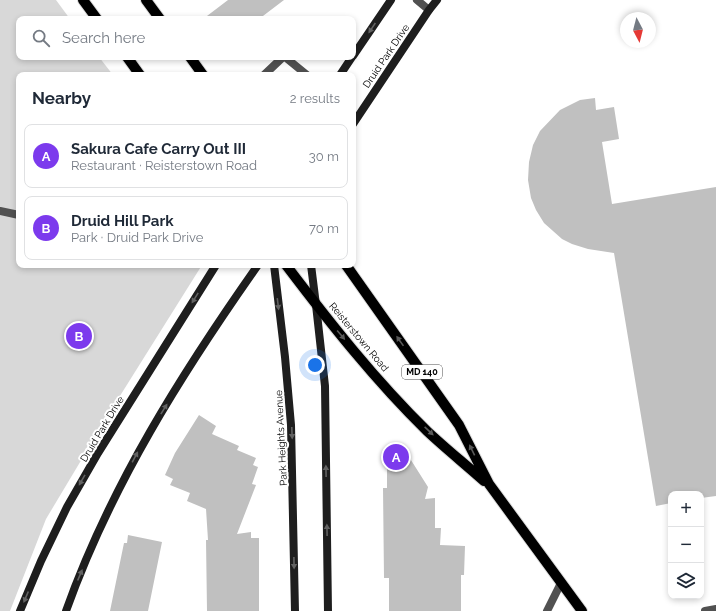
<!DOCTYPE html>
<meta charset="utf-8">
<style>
:root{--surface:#fff;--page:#f6f6f7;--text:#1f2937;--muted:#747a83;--line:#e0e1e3;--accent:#7c3aed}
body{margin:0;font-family:Raleway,sans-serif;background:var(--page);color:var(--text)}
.controls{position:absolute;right:12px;bottom:12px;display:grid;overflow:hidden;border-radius:8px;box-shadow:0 2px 6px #0003}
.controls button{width:36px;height:36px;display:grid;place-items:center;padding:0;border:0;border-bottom:1px solid var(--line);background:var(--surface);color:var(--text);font:20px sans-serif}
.compass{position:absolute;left:620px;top:12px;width:36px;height:36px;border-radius:50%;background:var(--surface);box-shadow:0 2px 6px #0003;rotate:173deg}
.you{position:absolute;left:315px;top:365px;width:14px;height:14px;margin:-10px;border:3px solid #fff;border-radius:50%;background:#1a73e8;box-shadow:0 0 0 6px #1a73e833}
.badge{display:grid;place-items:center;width:26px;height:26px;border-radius:50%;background:var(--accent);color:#fff;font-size:13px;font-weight:700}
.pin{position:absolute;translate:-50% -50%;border:2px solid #fff;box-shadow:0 1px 4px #0006}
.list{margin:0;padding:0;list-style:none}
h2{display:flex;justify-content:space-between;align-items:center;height:52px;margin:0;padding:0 16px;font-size:17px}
h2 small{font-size:13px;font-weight:400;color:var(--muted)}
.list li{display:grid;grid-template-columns:26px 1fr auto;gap:12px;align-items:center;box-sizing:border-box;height:64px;margin:0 8px 8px;padding:0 8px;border:1px solid var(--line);border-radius:8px}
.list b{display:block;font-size:15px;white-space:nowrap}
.list p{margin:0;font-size:13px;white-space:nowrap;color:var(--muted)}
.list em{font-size:13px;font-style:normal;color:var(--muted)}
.icon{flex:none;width:22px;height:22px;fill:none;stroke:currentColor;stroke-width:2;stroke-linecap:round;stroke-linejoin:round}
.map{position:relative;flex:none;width:716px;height:611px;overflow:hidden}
.search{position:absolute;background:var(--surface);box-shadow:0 2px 6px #0003;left:16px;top:16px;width:340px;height:44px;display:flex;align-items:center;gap:10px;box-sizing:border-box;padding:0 14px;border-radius:8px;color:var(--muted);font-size:15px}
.panel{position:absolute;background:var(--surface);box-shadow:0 2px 6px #0003;left:16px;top:72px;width:340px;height:196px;border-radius:8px}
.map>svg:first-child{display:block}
.green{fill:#d8d8d8}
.building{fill:#c0c0c0}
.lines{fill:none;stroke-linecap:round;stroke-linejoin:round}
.primary-casing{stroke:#dbdbdb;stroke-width:12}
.service{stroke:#515151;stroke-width:8}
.minor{stroke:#515151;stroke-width:8}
.secondary{stroke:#1e1e1e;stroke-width:8}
.primary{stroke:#000;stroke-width:10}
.oneway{fill:#626262}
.oneway2{fill:#595959}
.labels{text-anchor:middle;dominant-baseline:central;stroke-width:4;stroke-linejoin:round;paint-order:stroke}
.shield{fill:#fff;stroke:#4c4c4c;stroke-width:1}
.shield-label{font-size:9px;font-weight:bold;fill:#000}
.street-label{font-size:10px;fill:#000;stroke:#fff}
</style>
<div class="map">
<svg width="716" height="611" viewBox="0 0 716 611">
<rect width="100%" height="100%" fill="#fff"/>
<path class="green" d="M 0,0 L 56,0 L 70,19 L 19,19 L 19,57 L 99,57 L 113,75 L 19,75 L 19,265 L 202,265 L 113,407 L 46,519 L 10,611 L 0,611 Z"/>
<path class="building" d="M 228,0 L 284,0 L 259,19 L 203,19 Z
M 595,98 L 596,110 L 614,107 L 619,139 L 602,142 L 612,204 L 716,187 L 716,496 L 701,498 L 701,494 L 671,494 L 671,503 L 656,506 L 614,253 L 588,249 L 572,244 L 562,239 L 544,223 L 536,210 L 531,198 L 528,180 L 529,162 L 533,145 L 540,131 L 560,110 L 580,100 Z
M 199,415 L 216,426 L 212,434 L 239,446 L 237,450 L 256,458 L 253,465 L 258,467 L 252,484 L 256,485 L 237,534 L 251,532 L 251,538 L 259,538 L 259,611 L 207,611 L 206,540 L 208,540 L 206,509 L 187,501 L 190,493 L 170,485 L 173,479 L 165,475 L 175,453 Z
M 404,449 L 428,487 L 425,499 L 435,498 L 435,528 L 441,528 L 440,545 L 465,546 L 464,575 L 461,575 L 461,611 L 389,611 L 389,578 L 384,578 L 383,488 L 387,488 L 387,450 Z
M 128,535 L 162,542 L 148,611 L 110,611 L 124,543 L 127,543 Z"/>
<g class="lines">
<defs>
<path id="primary" d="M 83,0 L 97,19
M 146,0 L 160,19
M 127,57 L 140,75
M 190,57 L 203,75
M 286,265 C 330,323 375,380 427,431 C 445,448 465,464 484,481
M 346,265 L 459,425 L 489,484 L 582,611"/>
</defs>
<use href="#primary" class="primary-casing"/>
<path class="service" d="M 417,0 L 429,10
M 285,57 L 307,75
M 264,75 L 283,57
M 547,611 L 561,583
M 705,611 L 716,609"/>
<path class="minor" d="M 0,211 L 19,215"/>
<path class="secondary" d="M 353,56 L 391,0
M 340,75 L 352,57
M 353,124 L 429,10 L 437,0
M 274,265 L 285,357 L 291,425 L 295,611
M 311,265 L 316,305 L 325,386 L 328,611
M 20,611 L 41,561 L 67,507 L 98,453 L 216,265
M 66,611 C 111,485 182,373 258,265"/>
<use href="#primary" class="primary"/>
</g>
<defs><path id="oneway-solid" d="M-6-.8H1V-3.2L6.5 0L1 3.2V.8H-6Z"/></defs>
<g class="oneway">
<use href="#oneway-solid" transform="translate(372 28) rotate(124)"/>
<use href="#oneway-solid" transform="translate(195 298) rotate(122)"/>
<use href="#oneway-solid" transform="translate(278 304) rotate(83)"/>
<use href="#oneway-solid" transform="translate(164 409) rotate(-58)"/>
<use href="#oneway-solid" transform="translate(292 433) rotate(88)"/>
<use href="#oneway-solid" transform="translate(135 457) rotate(-62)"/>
<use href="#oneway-solid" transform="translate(326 471) rotate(-91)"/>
<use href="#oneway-solid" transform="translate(82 480) rotate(120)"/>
<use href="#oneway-solid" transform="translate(327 530) rotate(-91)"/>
<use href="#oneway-solid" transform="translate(294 563) rotate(89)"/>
<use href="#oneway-solid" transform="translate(80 575) rotate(-67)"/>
<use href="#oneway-solid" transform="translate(26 597) rotate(113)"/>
</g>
<g class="oneway2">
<use href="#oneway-solid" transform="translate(341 335) rotate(50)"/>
<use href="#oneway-solid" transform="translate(400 341) rotate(-125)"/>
<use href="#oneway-solid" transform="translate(429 431) rotate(43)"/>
<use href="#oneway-solid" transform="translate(472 450) rotate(-116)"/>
</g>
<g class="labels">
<rect class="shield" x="402" y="365" width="40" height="14" rx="3"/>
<g class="shield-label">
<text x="422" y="372">MD 140</text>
</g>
<g class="street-label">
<text transform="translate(386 56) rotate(-56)">Druid Park Drive</text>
<text transform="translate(359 337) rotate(50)">Reisterstown Road</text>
<text transform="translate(102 429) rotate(-59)">Druid Park Drive</text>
<text transform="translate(281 438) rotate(-93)">Park Heights Avenue</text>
</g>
</g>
</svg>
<div class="controls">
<button>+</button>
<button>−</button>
<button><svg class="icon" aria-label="layers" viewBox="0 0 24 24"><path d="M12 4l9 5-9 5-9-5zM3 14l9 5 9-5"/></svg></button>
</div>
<svg class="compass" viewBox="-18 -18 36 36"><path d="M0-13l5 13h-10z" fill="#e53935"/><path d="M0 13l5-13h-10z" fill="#747a83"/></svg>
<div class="you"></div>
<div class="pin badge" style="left:396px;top:457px">A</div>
<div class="pin badge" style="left:79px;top:336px">B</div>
<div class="search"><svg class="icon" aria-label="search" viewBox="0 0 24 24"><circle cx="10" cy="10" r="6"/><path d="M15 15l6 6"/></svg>Search here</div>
<section class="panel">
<h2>Nearby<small>2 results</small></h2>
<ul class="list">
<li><span class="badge">A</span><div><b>Sakura Cafe Carry Out III</b><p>Restaurant · Reisterstown Road</p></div><em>30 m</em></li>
<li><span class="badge">B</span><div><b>Druid Hill Park</b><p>Park · Druid Park Drive</p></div><em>70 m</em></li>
</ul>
</section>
</div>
